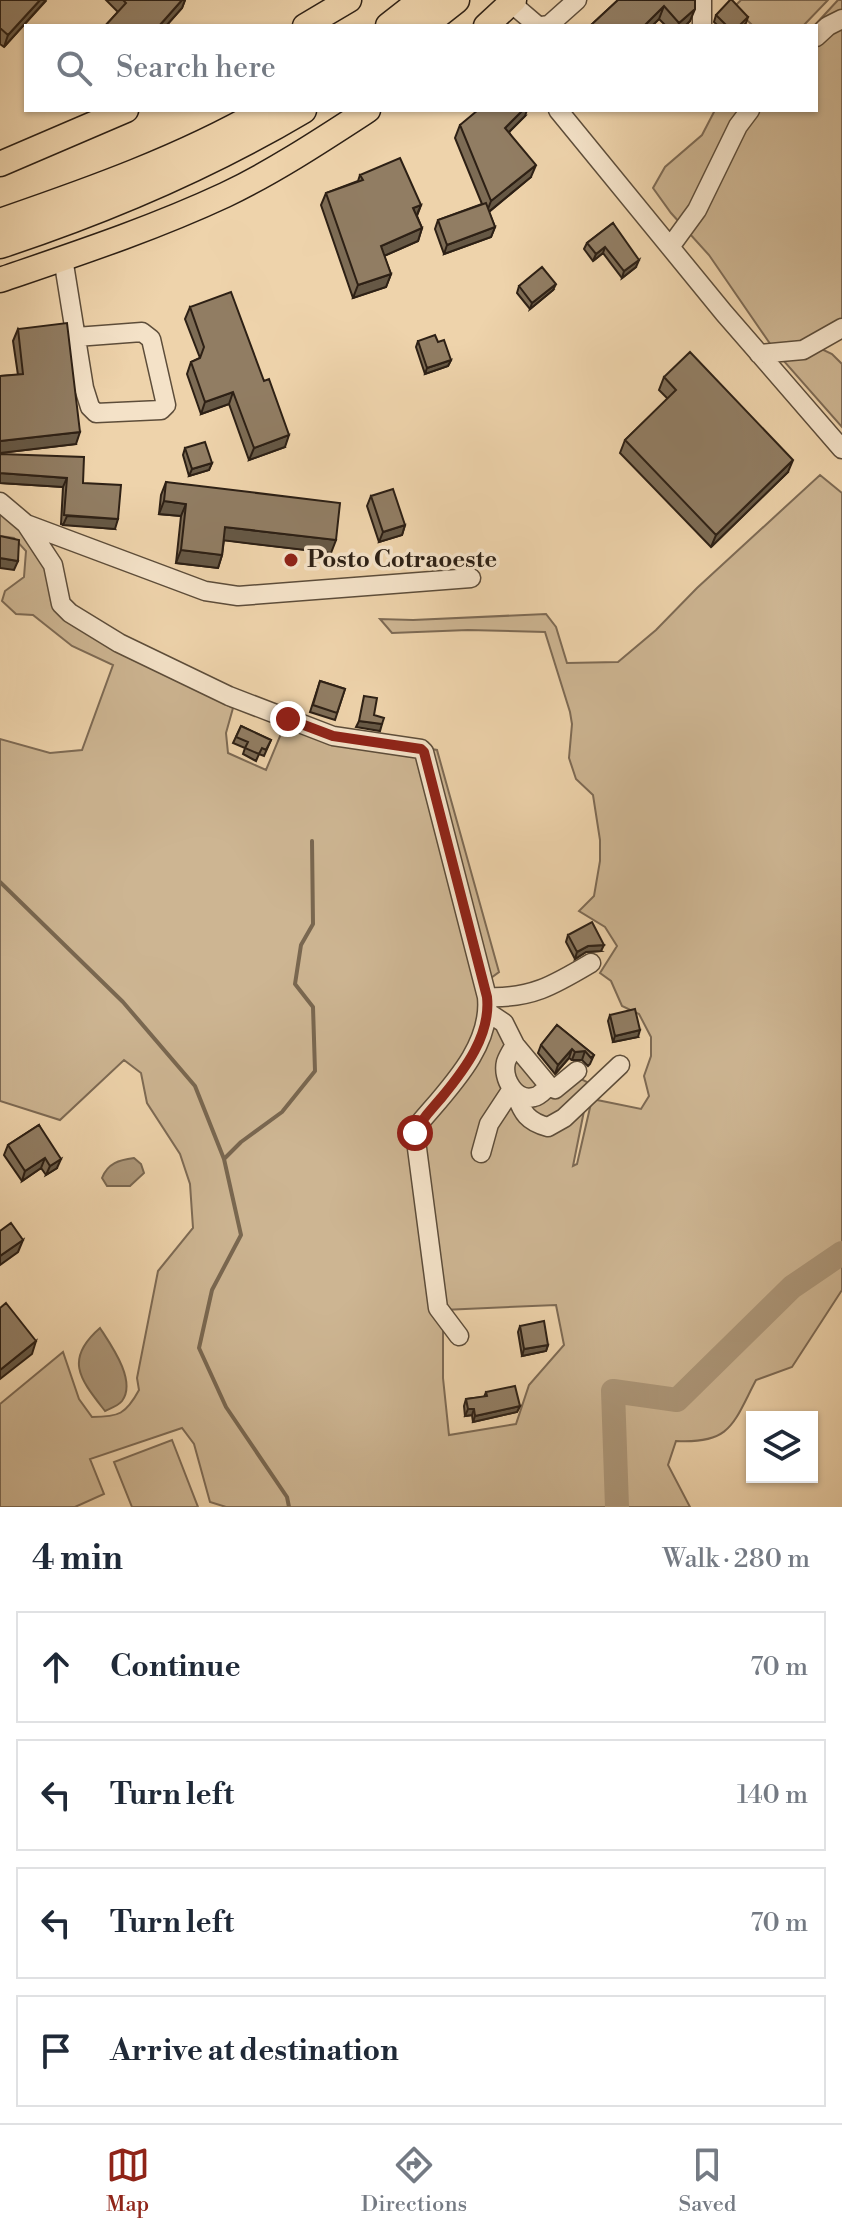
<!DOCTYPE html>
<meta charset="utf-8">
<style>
:root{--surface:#fff;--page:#f2f2f3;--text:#1f2937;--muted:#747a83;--line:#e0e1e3;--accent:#8f2418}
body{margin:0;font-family:"Libre Bodoni",serif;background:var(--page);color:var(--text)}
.controls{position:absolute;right:24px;bottom:24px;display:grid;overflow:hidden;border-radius:0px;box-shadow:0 2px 6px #0004}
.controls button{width:72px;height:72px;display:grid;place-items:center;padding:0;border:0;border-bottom:2px solid var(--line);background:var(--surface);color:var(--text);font:40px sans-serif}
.stop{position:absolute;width:24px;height:24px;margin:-18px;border:6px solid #8f2418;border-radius:50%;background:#fff}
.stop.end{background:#8f2418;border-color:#fff;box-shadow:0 2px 8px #0008}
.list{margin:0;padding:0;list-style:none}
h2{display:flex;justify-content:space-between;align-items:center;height:104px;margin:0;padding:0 32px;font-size:34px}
h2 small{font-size:26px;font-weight:400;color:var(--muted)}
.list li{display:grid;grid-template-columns:52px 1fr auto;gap:24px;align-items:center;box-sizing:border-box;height:112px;margin:0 16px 16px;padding:0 16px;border:2px solid var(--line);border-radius:0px}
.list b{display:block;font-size:30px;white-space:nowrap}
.list em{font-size:26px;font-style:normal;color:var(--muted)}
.icon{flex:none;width:44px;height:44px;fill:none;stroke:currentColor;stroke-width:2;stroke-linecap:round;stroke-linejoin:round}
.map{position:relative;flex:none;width:842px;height:1507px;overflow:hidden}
.search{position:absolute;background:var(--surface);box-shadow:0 2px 6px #0004;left:24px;right:24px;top:24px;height:88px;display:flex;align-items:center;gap:20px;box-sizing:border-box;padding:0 28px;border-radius:0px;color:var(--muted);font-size:30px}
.sheet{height:616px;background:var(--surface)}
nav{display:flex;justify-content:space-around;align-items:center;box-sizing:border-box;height:112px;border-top:2px solid var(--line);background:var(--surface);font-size:22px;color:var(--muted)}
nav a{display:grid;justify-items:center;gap:4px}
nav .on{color:var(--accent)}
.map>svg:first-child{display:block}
.green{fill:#cdb592;stroke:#7d6a54;stroke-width:2;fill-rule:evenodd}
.water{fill:#ac9678;stroke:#796750;stroke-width:2}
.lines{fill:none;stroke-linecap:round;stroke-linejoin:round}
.stream{stroke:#796750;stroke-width:4}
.river{stroke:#ac9678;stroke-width:24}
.minor-casing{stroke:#5d4d3a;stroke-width:21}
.major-casing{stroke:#2d2015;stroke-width:27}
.highway-casing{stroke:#2d2015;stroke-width:29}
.minor{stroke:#f4e2c8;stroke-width:18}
.major{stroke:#eed3ab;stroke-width:24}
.highway{stroke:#eed3ab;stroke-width:26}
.wall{fill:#7d6c55;stroke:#2d2015;stroke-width:2}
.shaded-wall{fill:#665845;stroke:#2d2015;stroke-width:2}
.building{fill:#917d63;stroke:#2d2015;stroke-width:2}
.route{stroke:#8f2418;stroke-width:10}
.poi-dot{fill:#8f2418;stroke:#f4e2c8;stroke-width:3}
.labels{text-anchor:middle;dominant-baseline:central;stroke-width:7;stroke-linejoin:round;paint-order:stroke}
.poi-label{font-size:24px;font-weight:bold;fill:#2d2015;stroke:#f4e2c8;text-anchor:start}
</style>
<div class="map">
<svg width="842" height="1507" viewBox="0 0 842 1507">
<rect width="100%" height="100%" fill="#eed3ab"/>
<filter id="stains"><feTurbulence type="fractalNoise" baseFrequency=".0025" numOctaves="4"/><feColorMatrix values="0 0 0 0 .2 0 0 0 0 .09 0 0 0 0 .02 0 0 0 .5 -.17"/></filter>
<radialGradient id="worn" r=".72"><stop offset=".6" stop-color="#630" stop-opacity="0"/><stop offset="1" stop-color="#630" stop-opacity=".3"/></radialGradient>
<path class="green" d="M 741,0 L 828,0 L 803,26 L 753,26 L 734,7 Z
M 838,0 L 842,0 L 842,319 L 813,345 L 832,354 L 842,364 L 842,427 L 775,351 L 709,255 L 671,213 L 653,188 L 665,167 L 702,135 L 715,110 L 816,110 L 814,26 Z
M 820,475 L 842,493 L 842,1290 L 792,1367 L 756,1380 C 733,1424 731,1444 676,1441 L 668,1465 L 690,1507 L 226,1507 L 210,1502 L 194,1444 L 182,1428 L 90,1459 L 104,1494 L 75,1507 L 0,1507 L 0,1404 L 63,1352 L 79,1399 L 92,1417 C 119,1417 126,1414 139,1390 L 137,1378 L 158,1271 L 193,1228 L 190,1184 L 180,1154 L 147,1103 L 141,1073 L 124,1060 L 60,1120 L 0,1101 L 0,739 L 50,753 L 82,750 L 113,665 L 72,646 L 33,615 L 16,614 L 2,601 L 5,591 L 24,577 L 26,551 L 14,538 L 0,536 L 0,508 L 22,528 L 48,564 L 59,609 L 119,650 L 233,708 L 226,733 L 228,753 L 266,770 L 285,724 L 437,750 L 499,972 L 491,978 L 495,1013 L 539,1080 L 581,1079 L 593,1085 L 588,1091 L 573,1166 L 577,1164 L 592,1099 L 641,1109 L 649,1096 L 644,1076 L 651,1056 L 651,1037 L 639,1014 L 622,1006 L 611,981 L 600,973 L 617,946 L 605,927 L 579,911 L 594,896 L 600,861 L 600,840 L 593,795 L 576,779 L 569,758 L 572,724 L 570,712 L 545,632 L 468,630 L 392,633 L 380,619 L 413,620 L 546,614 L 556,627 L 567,663 L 618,662 L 656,630 L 697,588 ZM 556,1305 L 564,1345 L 529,1385 L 516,1424 L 449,1435 L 443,1378 L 443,1310 Z
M 172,1440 L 198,1507 L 132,1507 L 114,1462 Z"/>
<path class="water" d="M 134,1158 L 141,1164 L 144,1173 L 130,1186 L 107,1186 L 102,1178 C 108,1163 119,1160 134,1158 Z
M 100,1328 C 111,1345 137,1381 122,1401 C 118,1406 111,1408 105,1411 C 81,1380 63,1360 100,1328 Z"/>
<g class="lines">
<path class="stream" d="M 0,882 L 123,1002 L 195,1086 L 224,1159 L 241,1235 L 212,1290 L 199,1348 L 226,1407 L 287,1497 L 289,1507
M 224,1159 L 241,1142 L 282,1112 L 315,1071 L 313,1007 L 295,984 L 301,945 L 313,924 L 312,841"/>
<path class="river" d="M 617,1507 L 613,1391 L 677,1400 L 792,1287 L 842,1253"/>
<defs>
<path id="minor" d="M 511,3 L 538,26
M 542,26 L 549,25 L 577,0
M 702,26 L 702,0
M 816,37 L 828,26 L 842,19
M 558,110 L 724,313 L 842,449
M 670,247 L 697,210 L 738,126 L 750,110
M 63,258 L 84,388 L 90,407 L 96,413 L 161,410 L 166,405 L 151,339 L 142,332 L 76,337
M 759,354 L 803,350 L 842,328
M 0,502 L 26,524 L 53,565 L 61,604 L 70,613 L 119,643 L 229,696 L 333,736 L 421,749 L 424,752 L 487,997 C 492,1047 448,1089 418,1125 L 415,1133 L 438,1308 L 459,1336
M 26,524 L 205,591 L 238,596 L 471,578
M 487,997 C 531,999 554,985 591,963
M 489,1013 L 504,1023 L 515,1045 L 549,1086 L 555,1089 L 577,1071
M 515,1045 C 512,1050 508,1056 506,1062 C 502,1078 515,1102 534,1097 C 540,1096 544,1090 549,1086
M 516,1094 C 522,1113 528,1122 548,1127 L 564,1118 L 620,1065
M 481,1153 L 489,1124 L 512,1089"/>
<path id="major" d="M 305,26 L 349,0
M 486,26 L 514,0
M 0,164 L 126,110
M 0,280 C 76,254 152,229 225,195 C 275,171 322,140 368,110"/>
<path id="highway" d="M 389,26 L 422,0
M 423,26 L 456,0
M 0,222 C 90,191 183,158 266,110
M 0,245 C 106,210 207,167 303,110"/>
</defs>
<use href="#minor" class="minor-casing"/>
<use href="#major" class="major-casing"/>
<use href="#highway" class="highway-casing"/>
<use href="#minor" class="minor"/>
<use href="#major" class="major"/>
<use href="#highway" class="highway"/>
</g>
<path class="wall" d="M 0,0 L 45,2 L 4,47 L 0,44 Z
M 106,0 L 185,0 L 182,8 L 166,26 L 105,26 L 118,12 Z
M 618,0 L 695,0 L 690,21 L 685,26 L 666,26 L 659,19 L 652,26 L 590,26 Z
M 716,15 L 748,17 L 746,23 L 743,26 L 718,26 L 714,22 Z
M 525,116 L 509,132 L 531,177 L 489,212 L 495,227 L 491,237 L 444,254 L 435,229 L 438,220 L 482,204 L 455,138 L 460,125 Z
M 360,175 L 421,205 L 417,216 L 422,228 L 418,241 L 384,256 L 391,274 L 386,287 L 353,298 L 321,205 L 326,193 L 358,181 Z
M 613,223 L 636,267 L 622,278 L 603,253 L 593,261 L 584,249 L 587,243 Z
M 519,286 L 553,290 L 530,309 L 517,293 Z
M 190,307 L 285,447 L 249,460 L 229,404 L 201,414 L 187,374 L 191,362 L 200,358 L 185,319 Z
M 18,329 L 76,444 L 0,453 L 0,376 L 18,375 L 13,341 Z
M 418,341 L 438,342 L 451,360 L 448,366 L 425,374 L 416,347 Z
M 664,377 L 788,472 L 711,547 L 620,453 L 625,440 L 668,399 L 659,390 Z
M 185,448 L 212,463 L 209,470 L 189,476 L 183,455 Z
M 0,454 L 83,483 L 115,529 L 61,524 L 63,487 L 0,483 Z
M 166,482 L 331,553 L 224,540 L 222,555 L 218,568 L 176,563 L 181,516 L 159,514 L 161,495 Z
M 371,496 L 405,525 L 402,535 L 379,542 L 367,506 Z
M 320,681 L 345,689 L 335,720 L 310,712 Z
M 241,726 L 271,740 L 264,756 L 259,754 L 256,761 L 243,754 L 245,748 L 233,743 Z
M 568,935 L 601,951 L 586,952 L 575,959 L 566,942 Z
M 610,1015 L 638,1037 L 613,1042 L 608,1021 Z
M 557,1025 L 594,1055 L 590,1064 L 588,1066 L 582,1060 L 572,1060 L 569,1058 L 555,1074 L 538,1053 L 541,1045 Z
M 39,1125 L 57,1168 L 46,1175 L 41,1168 L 22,1181 L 4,1155 L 8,1145 Z
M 520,1326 L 548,1345 L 546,1351 L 522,1356 L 518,1332 Z
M 486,1392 L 520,1406 L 517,1412 L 473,1422 L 472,1415 L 465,1416 L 464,1406 L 466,1399 L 484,1397 Z"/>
<path class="shaded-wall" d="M 40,0 L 46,0 L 4,47 L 8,35 Z
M 182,0 L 185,0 L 182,8 L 166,26 L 159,26 Z
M 664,6 L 659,19 L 652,26 L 644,26 Z
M 695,9 L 690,21 L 685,26 L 678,26 L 679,23 Z
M 523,110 L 527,110 L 525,116 L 501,140 L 505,128 Z
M 536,165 L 531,177 L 486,214 L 491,201 Z
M 421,205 L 416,217 L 413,208 Z
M 495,227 L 491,237 L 444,254 L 447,245 Z
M 422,228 L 418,241 L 377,259 L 381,246 Z
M 605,247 L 603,253 L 593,261 L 596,254 Z
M 639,260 L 636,267 L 622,278 L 624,271 Z
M 391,274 L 386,287 L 353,298 L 358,285 Z
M 556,284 L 553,290 L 530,309 L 532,303 Z
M 451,360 L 448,366 L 425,374 L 427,368 Z
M 233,392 L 229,404 L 201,414 L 205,402 Z
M 80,432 L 76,444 L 0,453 L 0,441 Z
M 289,435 L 285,447 L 249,460 L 254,448 Z
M 793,460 L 788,472 L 711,547 L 716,535 Z
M 212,463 L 209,470 L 189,476 L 192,469 Z
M 0,473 L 67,478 L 63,487 L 0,483 Z
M 164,501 L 186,504 L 181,516 L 159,514 Z
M 67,516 L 118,519 L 115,529 L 63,525 Z
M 405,525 L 402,535 L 379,542 L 383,532 Z
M 225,527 L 336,540 L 331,553 L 221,540 Z
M 181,550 L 222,555 L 218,568 L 176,563 Z
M 0,558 L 18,561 L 14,570 L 0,568 Z
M 359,721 L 382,724 L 380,731 L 356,727 Z
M 604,945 L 601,951 L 586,952 L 575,959 L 577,952 L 588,946 Z
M 640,1030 L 638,1037 L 613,1042 L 615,1036 Z
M 572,1049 L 569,1058 L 555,1074 L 558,1065 Z
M 585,1051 L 582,1060 L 572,1060 L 575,1052 Z
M 45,1158 L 41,1168 L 22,1181 L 25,1171 Z
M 61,1159 L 57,1168 L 46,1175 L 50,1166 Z
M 23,1240 L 18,1252 L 0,1265 L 0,1256 Z
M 36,1341 L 32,1354 L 0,1379 L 0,1370 Z
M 548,1345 L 546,1351 L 522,1356 L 524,1349 Z
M 520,1406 L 517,1412 L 473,1422 L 475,1416 Z
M 468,1409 L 474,1409 L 472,1415 L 465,1416 Z"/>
<path class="building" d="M 0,0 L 40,0 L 8,35 L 0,28 Z
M 123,0 L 182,0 L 159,26 L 105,26 L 126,3 Z
M 618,0 L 695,0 L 695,9 L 679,23 L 664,6 L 644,26 L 590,26 Z
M 730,0 L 732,0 L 748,17 L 739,26 L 727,26 L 716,15 Z
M 478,110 L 523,110 L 505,128 L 536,165 L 491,201 L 460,125 Z
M 400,158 L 421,205 L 413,208 L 422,228 L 381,246 L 391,274 L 358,285 L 326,193 L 363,180 L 360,175 Z
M 486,203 L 495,227 L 447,245 L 438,220 Z
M 613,223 L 639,260 L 624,271 L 605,247 L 596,254 L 587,243 Z
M 542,267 L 556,284 L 532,303 L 519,286 Z
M 231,292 L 264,381 L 269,379 L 289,435 L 254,448 L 233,392 L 205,402 L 191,362 L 200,358 L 204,347 L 190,307 Z
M 67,323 L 80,432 L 0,441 L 0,376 L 23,374 L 18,329 Z
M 435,335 L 438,342 L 444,340 L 451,360 L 427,368 L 418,341 Z
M 690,352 L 793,460 L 716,535 L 625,440 L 676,390 L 664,377 Z
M 205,442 L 212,463 L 192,469 L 185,448 Z
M 0,454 L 84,457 L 83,483 L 121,485 L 118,519 L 64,515 L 67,478 L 0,473 Z
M 166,482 L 340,503 L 336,540 L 225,527 L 222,555 L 181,550 L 186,504 L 164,501 Z
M 393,489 L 405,525 L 383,532 L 371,496 Z
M 0,536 L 19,540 L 18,561 L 0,558 Z
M 320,681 L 345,689 L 337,713 L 313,705 Z
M 364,696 L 377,698 L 374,715 L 384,718 L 382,724 L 359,721 Z
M 241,726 L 271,740 L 266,750 L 262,748 L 259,754 L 245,748 L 248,742 L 236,737 Z
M 592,922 L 604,945 L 588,946 L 577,952 L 568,935 Z
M 635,1009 L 640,1030 L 615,1036 L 610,1015 Z
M 557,1025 L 594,1055 L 591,1058 L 585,1051 L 575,1052 L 572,1049 L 558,1065 L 541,1045 Z
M 39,1125 L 61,1159 L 50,1166 L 45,1158 L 25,1171 L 8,1145 Z
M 11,1223 L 23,1240 L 0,1256 L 0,1231 Z
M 6,1303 L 36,1341 L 0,1370 L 0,1308 Z
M 544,1321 L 548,1345 L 524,1349 L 520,1326 Z
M 515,1386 L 520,1406 L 475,1416 L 474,1409 L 468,1409 L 466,1399 L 487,1396 L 486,1392 Z"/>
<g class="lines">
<path class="route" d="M 288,719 L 333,736 L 421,749 L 424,752 L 487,997 C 491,1035 465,1069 442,1097 C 432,1109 421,1119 415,1133"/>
</g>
<circle class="poi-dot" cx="291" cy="560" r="8"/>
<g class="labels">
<g class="poi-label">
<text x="307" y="560">Posto Cotraoeste</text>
</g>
</g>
<rect width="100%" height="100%" filter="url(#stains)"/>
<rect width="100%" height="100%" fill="url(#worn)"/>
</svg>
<div class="controls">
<button><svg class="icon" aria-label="layers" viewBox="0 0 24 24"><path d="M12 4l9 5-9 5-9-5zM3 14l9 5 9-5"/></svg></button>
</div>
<div class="stop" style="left:415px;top:1133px"></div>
<div class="stop end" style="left:288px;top:719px"></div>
<div class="search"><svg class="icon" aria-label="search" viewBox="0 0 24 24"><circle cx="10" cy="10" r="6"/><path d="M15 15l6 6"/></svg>Search here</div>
</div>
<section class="sheet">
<h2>4 min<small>Walk · 280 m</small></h2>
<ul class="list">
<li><svg class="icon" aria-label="ahead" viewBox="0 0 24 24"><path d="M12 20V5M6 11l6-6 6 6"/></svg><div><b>Continue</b></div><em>70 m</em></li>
<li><svg class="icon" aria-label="left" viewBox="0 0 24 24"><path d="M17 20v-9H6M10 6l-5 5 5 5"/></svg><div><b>Turn left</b></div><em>140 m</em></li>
<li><svg class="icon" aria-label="left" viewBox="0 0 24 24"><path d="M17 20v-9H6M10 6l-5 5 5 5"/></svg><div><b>Turn left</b></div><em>70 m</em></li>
<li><svg class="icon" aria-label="arrive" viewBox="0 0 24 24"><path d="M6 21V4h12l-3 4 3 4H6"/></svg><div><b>Arrive at destination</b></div></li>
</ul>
</section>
<nav>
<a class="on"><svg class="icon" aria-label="map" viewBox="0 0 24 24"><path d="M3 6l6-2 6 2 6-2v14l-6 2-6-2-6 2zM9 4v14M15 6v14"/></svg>Map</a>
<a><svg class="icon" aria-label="directions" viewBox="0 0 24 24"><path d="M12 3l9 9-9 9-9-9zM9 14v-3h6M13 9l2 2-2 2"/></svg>Directions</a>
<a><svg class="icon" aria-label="saved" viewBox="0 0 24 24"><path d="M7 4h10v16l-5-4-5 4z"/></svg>Saved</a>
</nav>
